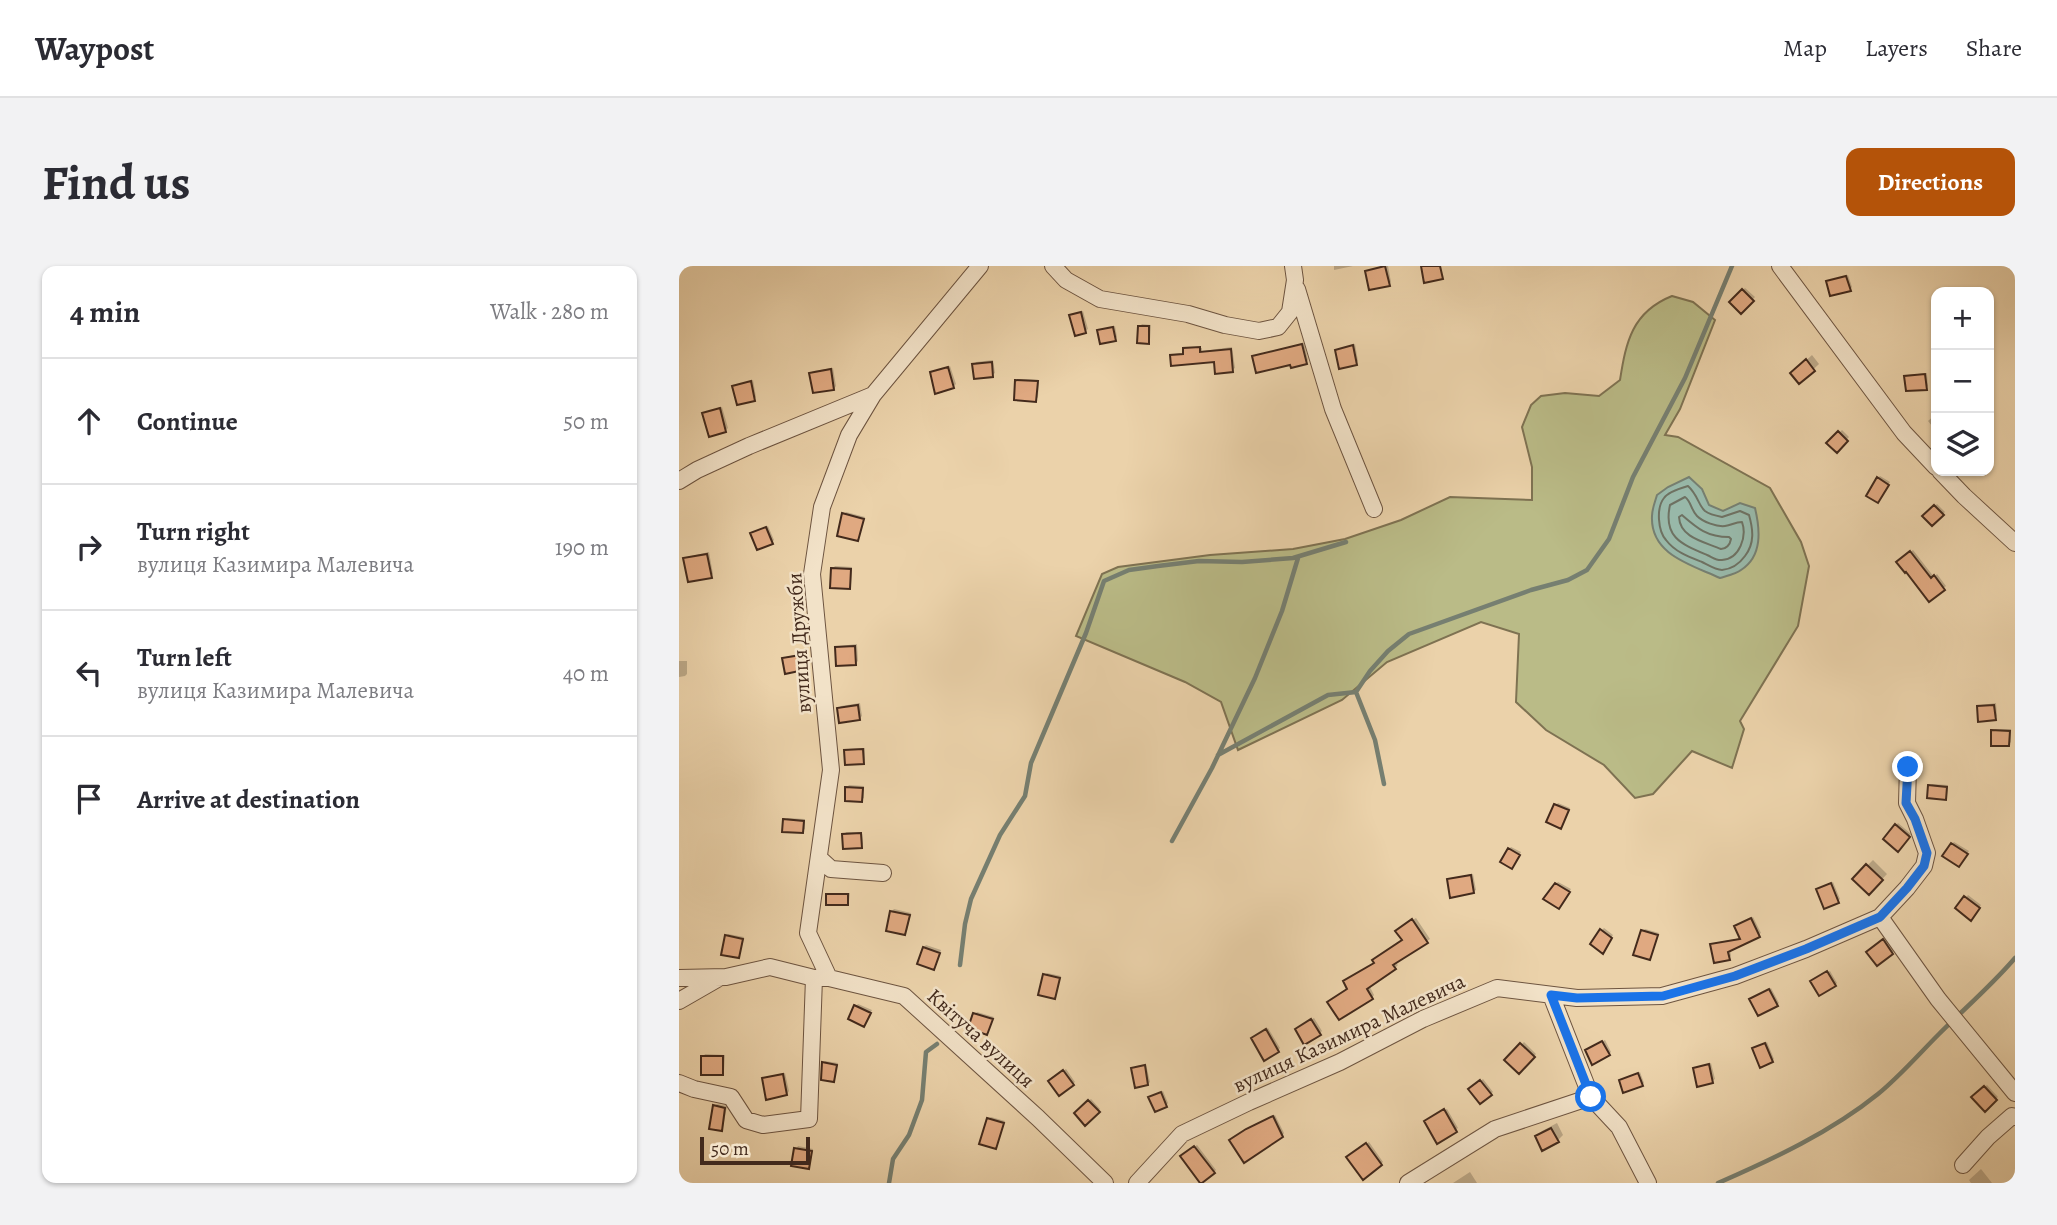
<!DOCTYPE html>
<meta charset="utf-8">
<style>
:root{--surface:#fff;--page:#f2f2f3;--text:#2b2b33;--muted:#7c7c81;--line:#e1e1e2;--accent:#b45309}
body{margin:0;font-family:Alegreya,serif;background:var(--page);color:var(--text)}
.controls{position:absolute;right:21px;top:21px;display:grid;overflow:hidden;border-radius:14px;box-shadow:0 2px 5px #0004}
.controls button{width:63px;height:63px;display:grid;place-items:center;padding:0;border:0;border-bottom:2px solid var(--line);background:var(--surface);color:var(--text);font:35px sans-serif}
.scale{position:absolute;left:21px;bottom:18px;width:110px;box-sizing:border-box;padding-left:7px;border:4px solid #432a1c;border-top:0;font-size:19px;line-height:24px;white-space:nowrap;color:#432a1c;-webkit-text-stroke:5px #f2e2c8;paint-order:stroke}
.stop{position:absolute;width:21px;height:21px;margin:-16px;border:5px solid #1a73e8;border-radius:50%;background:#fff}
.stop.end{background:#1a73e8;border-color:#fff;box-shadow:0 2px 7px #0008}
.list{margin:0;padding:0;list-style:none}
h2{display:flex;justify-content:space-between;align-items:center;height:91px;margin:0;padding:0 28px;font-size:30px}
h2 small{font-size:23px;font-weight:400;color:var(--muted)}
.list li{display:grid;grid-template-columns:46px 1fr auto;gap:21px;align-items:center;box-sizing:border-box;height:126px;padding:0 28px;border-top:2px solid var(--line)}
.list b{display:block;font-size:26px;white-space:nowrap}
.list p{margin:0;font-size:23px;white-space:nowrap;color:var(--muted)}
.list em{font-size:23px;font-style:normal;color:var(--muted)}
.icon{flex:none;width:38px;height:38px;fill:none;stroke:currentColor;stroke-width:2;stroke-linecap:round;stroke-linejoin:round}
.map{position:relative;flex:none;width:1336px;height:917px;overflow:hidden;border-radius:14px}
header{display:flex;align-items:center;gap:42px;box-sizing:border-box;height:98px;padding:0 35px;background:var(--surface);border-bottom:2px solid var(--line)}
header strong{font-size:33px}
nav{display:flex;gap:38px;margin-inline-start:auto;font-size:24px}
.intro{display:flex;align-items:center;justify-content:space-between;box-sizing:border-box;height:168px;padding:0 42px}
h1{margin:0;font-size:49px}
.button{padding:18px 32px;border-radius:14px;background:var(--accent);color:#fff;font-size:24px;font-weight:700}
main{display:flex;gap:42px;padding:0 42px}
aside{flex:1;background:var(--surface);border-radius:14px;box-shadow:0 2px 5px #0004}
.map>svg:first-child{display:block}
.green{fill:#babb87;stroke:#7e7252;stroke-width:2}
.water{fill:#98b8a9;stroke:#767f71;stroke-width:2}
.shadow{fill:#0003}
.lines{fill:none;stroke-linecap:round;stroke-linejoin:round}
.shore{stroke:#6e7162;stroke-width:2}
.stream{stroke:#767f71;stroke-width:4.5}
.building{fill:#e0a981;stroke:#432a1c;stroke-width:2}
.minor-casing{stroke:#6d5440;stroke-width:18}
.minor{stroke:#f2e2c8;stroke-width:16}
.route{stroke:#1a73e8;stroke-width:9}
.labels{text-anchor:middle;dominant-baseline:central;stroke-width:5;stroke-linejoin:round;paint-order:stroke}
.street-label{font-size:21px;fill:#432a1c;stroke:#f2e2c8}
</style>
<header>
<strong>Waypost</strong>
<nav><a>Map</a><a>Layers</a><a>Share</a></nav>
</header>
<div class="intro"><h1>Find us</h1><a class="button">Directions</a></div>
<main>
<aside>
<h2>4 min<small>Walk · 280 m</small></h2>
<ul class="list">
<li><svg class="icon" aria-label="ahead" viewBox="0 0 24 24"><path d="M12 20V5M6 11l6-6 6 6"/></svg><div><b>Continue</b></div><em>50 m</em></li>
<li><svg class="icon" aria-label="right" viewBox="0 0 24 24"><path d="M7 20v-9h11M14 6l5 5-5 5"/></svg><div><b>Turn right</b><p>вулиця Казимира Малевича</p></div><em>190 m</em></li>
<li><svg class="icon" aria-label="left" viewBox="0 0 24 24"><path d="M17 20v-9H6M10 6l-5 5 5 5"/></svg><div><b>Turn left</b><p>вулиця Казимира Малевича</p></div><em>40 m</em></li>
<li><svg class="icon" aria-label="arrive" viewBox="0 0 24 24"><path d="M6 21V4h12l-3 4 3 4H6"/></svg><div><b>Arrive at destination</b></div></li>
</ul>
</aside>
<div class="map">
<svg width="1336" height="917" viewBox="0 0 1336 917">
<rect width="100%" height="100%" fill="#ebd2aa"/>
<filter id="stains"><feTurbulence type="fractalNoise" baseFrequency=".00286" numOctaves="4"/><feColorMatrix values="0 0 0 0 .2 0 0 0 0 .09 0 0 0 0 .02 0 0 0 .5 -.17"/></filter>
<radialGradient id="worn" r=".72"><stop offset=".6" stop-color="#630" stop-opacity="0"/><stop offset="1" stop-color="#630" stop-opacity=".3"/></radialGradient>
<path class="green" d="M 993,30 L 1014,36 L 1036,54 L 1001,143 L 986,169 L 999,171 L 1091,222 L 1122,276 L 1130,300 L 1119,360 L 1061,455 L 1065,463 L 1053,502 L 1013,485 L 974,528 L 956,532 L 925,499 L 867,464 L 837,436 L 840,368 L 802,356 L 708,396 L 663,434 L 559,484 L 542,436 L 506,416 L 397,370 L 423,308 L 439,301 L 531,289 L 614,283 L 666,273 L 722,254 L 771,231 L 853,234 L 853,201 L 843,161 L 852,139 L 862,130 L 886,127 L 920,130 L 941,114 C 947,76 953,46 993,30 Z"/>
<path class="water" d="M 1010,211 L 1023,223 L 1030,239 L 1044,245 L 1061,237 L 1076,242 C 1081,263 1084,290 1062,304 C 1057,308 1047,310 1041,312 C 1013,299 971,289 973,250 C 973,243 976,236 978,229 L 989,221 Z"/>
<path class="shadow" d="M 655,0 L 674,0 L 655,4 Z
M 704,0 L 709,0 L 712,16 L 710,18 L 688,6 Z
M 1169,9 L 1173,21 L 1171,24 L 1149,16 Z
M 1066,22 L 1076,31 L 1062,45 L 1052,36 Z
M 404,45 L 409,63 L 406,65 L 392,50 Z
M 463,58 L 472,59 L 471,74 L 469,76 L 461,60 Z
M 436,60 L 438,71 L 436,73 L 420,65 L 423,63 Z
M 625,77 L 629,94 L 627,96 L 613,97 L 575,91 L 577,89 Z
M 676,78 L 679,95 L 677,97 L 657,84 Z
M 553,81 L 556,102 L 553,104 L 537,94 L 493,90 L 495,88 L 506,87 L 506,83 L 523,82 L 523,85 Z
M 1133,89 L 1140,98 L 1121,116 L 1119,102 Z
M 314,94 L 316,107 L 313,109 L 295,99 L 297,96 Z
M 271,100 L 277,118 L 274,121 L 253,107 Z
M 154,102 L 157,120 L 155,123 L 132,107 L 134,105 Z
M 1248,107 L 1249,120 L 1247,122 L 1227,111 L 1229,109 Z
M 340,113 L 360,114 L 359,131 L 357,134 L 338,115 Z
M 74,114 L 77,131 L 75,134 L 55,120 Z
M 43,141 L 49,162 L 46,165 L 25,148 Z
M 1257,148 L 1257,165 L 1249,155 Z
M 1163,164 L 1170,171 L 1158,184 L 1150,177 Z
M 1201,210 L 1211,216 L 1201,233 L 1199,212 Z
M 1258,238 L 1266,246 L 1253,258 L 1246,250 Z
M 167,246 L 186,251 L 179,273 L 165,248 Z
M 89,260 L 95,274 L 93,276 L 75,266 Z
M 1234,284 L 1255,311 L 1258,308 L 1267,320 L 1250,334 L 1219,296 Z
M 30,286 L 34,308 L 32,310 L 6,293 L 8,291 Z
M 156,300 L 173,301 L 172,319 L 170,321 L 154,302 Z
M 178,378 L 179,395 L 177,397 L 158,382 L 160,380 Z
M 123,387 L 126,400 L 124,402 L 105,393 L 107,391 Z
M 0,395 L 8,395 L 8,408 L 6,410 L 0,411 Z
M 181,437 L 183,450 L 180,453 L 160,442 L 162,440 Z
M 1317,437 L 1318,450 L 1316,452 L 1300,441 L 1302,439 Z
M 1316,463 L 1332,463 L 1332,476 L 1330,478 L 1314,465 Z
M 186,482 L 186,494 L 184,496 L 166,485 L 169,483 Z
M 1253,518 L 1269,519 L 1268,530 L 1266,532 L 1251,520 Z
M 170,519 L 185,520 L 185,532 L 182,534 L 168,521 Z
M 879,537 L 891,542 L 882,561 L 877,539 Z
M 108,552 L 126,553 L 126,563 L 123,565 L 106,554 Z
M 1219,557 L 1232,568 L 1219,583 L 1206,573 Z
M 167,566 L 183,566 L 184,578 L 182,581 L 165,569 Z
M 1275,576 L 1290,585 L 1282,597 L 1273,578 Z
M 832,581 L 842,586 L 835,599 L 830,583 Z
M 1194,594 L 1208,608 L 1190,627 L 1175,613 Z
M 794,608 L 797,624 L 794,626 L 770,614 L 772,612 Z
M 879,616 L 892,623 L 882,638 L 877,618 Z
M 1154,616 L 1161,633 L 1159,635 L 1141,622 Z
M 151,627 L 171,627 L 170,635 L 168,638 L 149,629 Z
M 1289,629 L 1302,639 L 1294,650 L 1279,642 Z
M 215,643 L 232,647 L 228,665 L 226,667 L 213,645 Z
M 1074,651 L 1082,667 L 1051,683 L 1052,690 L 1050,692 L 1033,679 L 1035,677 L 1062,672 L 1059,658 Z
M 737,652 L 751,673 L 716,696 L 719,699 L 716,702 L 690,719 L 695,729 L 693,732 L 670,722 L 697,696 L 724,674 L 721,662 Z
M 925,662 L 934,669 L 926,683 L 923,664 Z
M 966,663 L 980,667 L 972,690 L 964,665 Z
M 49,668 L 65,671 L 61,688 L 59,690 L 47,670 Z
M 1207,672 L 1215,685 L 1198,698 L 1191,684 Z
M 247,679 L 262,684 L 255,702 L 245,681 Z
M 1151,705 L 1158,717 L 1156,719 L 1136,713 Z
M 368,707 L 382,710 L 375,731 L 366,709 Z
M 1092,722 L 1100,737 L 1098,739 L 1075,731 Z
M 179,738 L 193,744 L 185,759 L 177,740 Z
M 298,746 L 315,751 L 308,767 L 296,748 Z
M 635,752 L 643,765 L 641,767 L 620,761 Z
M 589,762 L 601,782 L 599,784 L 576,770 Z
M 926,774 L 932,786 L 930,788 L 910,782 Z
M 845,776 L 857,788 L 840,805 L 828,794 Z
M 1088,776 L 1095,793 L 1093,795 L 1077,781 Z
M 26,788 L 46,789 L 45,805 L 43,808 L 24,791 Z
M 146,795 L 159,797 L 156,812 L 154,814 L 144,797 Z
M 1032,797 L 1036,813 L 1033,815 L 1016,803 Z
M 467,798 L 471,816 L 469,818 L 454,803 Z
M 387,803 L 396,816 L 381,828 L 373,813 Z
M 961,806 L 965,817 L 963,819 L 942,814 Z
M 106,807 L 110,825 L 108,828 L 85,813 L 87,811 Z
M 804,813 L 814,826 L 802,836 L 792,823 Z
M 1308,819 L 1319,831 L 1306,843 L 1295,831 Z
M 484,825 L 489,837 L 487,840 L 471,831 Z
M 412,833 L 421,843 L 406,857 L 397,847 Z
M 38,838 L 48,840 L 44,861 L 42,863 L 35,840 Z
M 768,843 L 779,862 L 759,875 L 749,853 Z
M 596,849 L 605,867 L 603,870 L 571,861 Z
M 312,851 L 326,855 L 317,881 L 309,853 Z
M 878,857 L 884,869 L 878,875 L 858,871 L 863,865 Z
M 690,876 L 704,896 L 685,911 L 672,889 Z
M 518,879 L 537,904 L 523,916 L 503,891 Z
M 119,880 L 134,883 L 131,899 L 129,901 L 117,883 Z
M 1302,903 L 1313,917 L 1292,917 L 1290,914 Z
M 791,906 L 798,917 L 774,917 Z"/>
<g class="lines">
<path class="shore" d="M 1009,220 C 1019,229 1019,239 1026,245 C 1030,248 1038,250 1043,251 L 1061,245 L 1070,249 C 1074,263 1076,277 1066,290 C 1061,297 1053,303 1043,304 C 1037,304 1029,299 1023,296 C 1010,291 996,286 987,274 C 979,265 977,242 985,232 C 989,226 1002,222 1009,220 Z
M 1006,231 C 1012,235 1012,244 1018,250 C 1024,256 1038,261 1046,260 C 1053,259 1056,256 1063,256 C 1068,270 1061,293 1043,294 C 1038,295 1033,291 1028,289 C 1002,278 984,271 991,239 Z
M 1003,249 C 1018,262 1028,271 1050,271 L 1052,273 C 1051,279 1047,283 1042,283 C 1026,276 1001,272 1000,251 Z"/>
<path class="stream" d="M 539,489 L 649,429 L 677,426
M 705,518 L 696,474 L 677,426 L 691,405 L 709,385 L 730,368 L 852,324 L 889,314 L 908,304 L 930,273 L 954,211 L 1006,112 L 1053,0
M 493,575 L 533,502 L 576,412 L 603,345 L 619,292
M 281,699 L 286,658 L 292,633 L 321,569 L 346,530 L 352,497 L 407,367 L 425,315 L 450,304 L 479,300 L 520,295 L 563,296 L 614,292 L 667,276
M 210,917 L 214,893 L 230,869 L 243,834 L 247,786 L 258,778
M 1039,917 C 1094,893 1152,866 1199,828 C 1220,811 1240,788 1260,768 C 1286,742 1312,720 1336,692"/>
</g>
<path class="building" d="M 706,0 L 711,20 L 690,24 L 686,5 Z
M 742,0 L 761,0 L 764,13 L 745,17 Z
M 1167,10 L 1172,25 L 1151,30 L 1147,15 Z
M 1063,23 L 1075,35 L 1062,48 L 1050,36 Z
M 402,46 L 407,67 L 396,70 L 390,49 Z
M 459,60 L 470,60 L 470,78 L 458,77 Z
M 434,61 L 437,75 L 421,78 L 418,64 Z
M 623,78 L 628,98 L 612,102 L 611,99 L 577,107 L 573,90 Z
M 674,79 L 678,99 L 660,103 L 656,84 Z
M 521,81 L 521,86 L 552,83 L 554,106 L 536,108 L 535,96 L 492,100 L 491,89 L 504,88 L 504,82 Z
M 1127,93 L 1136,105 L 1120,118 L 1111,107 Z
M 313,96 L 314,111 L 295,113 L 293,98 Z
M 269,101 L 275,122 L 256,128 L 251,106 Z
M 152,103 L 155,124 L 134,127 L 130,107 Z
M 1246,108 L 1248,124 L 1227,125 L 1225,110 Z
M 336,114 L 359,115 L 357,136 L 335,134 Z
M 72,115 L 76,135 L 58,139 L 53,120 Z
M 41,142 L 47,166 L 30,171 L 23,147 Z
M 1159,165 L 1169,175 L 1158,187 L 1147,177 Z
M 1198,211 L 1210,219 L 1199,237 L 1187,230 Z
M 1255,239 L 1265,249 L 1253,260 L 1243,250 Z
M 163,247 L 185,253 L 179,275 L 158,270 Z
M 87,261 L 94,278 L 78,284 L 71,267 Z
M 1231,285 L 1252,312 L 1255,309 L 1266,324 L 1250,336 L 1227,306 L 1226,307 L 1217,296 Z
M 28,288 L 33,312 L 9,316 L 4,292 Z
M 152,302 L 172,303 L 171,323 L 151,322 Z
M 176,380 L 177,399 L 157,400 L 156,381 Z
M 122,389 L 125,404 L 106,408 L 103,392 Z
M 179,439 L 181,454 L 160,457 L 158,442 Z
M 1315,439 L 1317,454 L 1299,456 L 1298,440 Z
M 1312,464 L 1331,465 L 1330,480 L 1312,480 Z
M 184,483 L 185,498 L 166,499 L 165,484 Z
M 1249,519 L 1268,521 L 1267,534 L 1248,532 Z
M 166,521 L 184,522 L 183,536 L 166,535 Z
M 875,538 L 890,544 L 882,563 L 867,556 Z
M 104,553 L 125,555 L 124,567 L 103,566 Z
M 1216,558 L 1231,571 L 1219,586 L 1204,573 Z
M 182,567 L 183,582 L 164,583 L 163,568 Z
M 1272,577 L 1289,588 L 1280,601 L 1263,590 Z
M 829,582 L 841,589 L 833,603 L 821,596 Z
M 1187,598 L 1204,614 L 1190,629 L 1173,613 Z
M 792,609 L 795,627 L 771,632 L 768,613 Z
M 876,617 L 891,626 L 880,643 L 864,633 Z
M 1152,617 L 1160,637 L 1145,643 L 1137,623 Z
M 147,628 L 169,628 L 169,639 L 147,639 Z
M 1285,630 L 1301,642 L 1292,655 L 1276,642 Z
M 211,645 L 231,649 L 226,669 L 207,665 Z
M 1072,652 L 1081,671 L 1049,686 L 1051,694 L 1035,697 L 1031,678 L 1061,673 L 1055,660 Z
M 733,653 L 749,677 L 714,699 L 717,703 L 688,723 L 694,733 L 660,754 L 648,736 L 668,723 L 664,715 L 695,697 L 693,694 L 723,674 L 716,665 Z
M 921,663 L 933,672 L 924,688 L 911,678 Z
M 962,664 L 979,669 L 971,694 L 954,689 Z
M 46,669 L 64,673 L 60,692 L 42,689 Z
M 1204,673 L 1214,688 L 1198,700 L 1187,686 Z
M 244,681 L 261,687 L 255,704 L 238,698 Z
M 1148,705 L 1157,720 L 1140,730 L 1131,715 Z
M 364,708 L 381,712 L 376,733 L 359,729 Z
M 1090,723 L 1099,740 L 1079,750 L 1070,733 Z
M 175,739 L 192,747 L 185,761 L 169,753 Z
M 294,747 L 314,753 L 308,769 L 289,762 Z
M 632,753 L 642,769 L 625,779 L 616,763 Z
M 587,763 L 600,786 L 585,795 L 572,772 Z
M 923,775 L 931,789 L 913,799 L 906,784 Z
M 841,777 L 856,791 L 840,808 L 825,794 Z
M 1086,777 L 1094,796 L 1081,802 L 1073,782 Z
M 22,790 L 44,790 L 44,809 L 22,809 Z
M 143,796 L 158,799 L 155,816 L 142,814 Z
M 1030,798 L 1034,817 L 1018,821 L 1014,802 Z
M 466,799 L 469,819 L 456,822 L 452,802 Z
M 384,804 L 395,819 L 380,830 L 369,815 Z
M 959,807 L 964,820 L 944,827 L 940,814 Z
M 104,808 L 108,829 L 87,834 L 83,812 Z
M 801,814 L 813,829 L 801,838 L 789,823 Z
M 1305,820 L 1318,834 L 1306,846 L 1292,831 Z
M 482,826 L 488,841 L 476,846 L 469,831 Z
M 409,834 L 421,846 L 406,860 L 395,847 Z
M 34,839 L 46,842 L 43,865 L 30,863 Z
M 765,843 L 778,866 L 758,878 L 745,855 Z
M 594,850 L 604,871 L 565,897 L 550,874 L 567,863 Z
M 308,852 L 325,857 L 317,883 L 300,878 Z
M 872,862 L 880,876 L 863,885 L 856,870 Z
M 687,877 L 703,899 L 684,914 L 667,891 Z
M 515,880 L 536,907 L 523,917 L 521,917 L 501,890 Z
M 115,882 L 133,885 L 130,903 L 112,900 Z"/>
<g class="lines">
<defs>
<path id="minor" d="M 374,0 L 387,14 L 421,33 L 509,48 L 546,59 L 580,65 L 599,61 L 611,46 L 616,14 L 614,0
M 1101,0 L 1225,167 L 1257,201
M 618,23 L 654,143 L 695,243
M 1261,205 L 1285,230 L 1336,277
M 0,215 L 18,204 L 70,180 L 194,129
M 140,592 L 152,603 L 204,607
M 1201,651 L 1259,733 L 1336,827
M 0,712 L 47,711 L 91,701 L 135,712 L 150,712 L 225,730 L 359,852 L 426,917
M 150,712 L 129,667 L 152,504 L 133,308 L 143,241 L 170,169 L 194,129 L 301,0
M 872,729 L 912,831 L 940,861 L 969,917
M 0,735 L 40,712
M 0,817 L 15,823 L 52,831 L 67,854 L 84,859 L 130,853 L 135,712
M 1284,899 L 1309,871 L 1333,850 L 1336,851
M 458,917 L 503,868 L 570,836 L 661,796 L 744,753 L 818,722 L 898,732 L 983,730 L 1056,710 L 1127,683 L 1201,651 L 1228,622 L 1245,600 L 1248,587 L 1236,553 L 1228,537 L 1229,501
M 729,917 L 816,863 L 912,831"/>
</defs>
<use href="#minor" class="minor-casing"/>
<use href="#minor" class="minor"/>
</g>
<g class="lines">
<path class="route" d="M 912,831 L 872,729 L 898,732 L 984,730 L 1056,710 L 1127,683 L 1201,651 L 1228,622 L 1245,600 L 1248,587 L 1236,553 L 1227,537 L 1229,501"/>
</g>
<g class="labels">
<g class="street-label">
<text transform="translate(120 377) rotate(-94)">вулиця Дружби</text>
<text transform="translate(670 767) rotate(-25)">вулиця Казимира Малевича</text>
<text transform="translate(302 772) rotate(42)">Квітуча вулиця</text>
</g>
</g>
<rect width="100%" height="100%" filter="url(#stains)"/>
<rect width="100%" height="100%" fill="url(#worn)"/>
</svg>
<div class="controls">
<button>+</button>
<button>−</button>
<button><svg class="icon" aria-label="layers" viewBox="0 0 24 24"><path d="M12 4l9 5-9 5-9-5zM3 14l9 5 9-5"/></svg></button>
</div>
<div class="scale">50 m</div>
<div class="stop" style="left:912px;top:831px"></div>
<div class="stop end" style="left:1229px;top:501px"></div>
</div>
</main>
